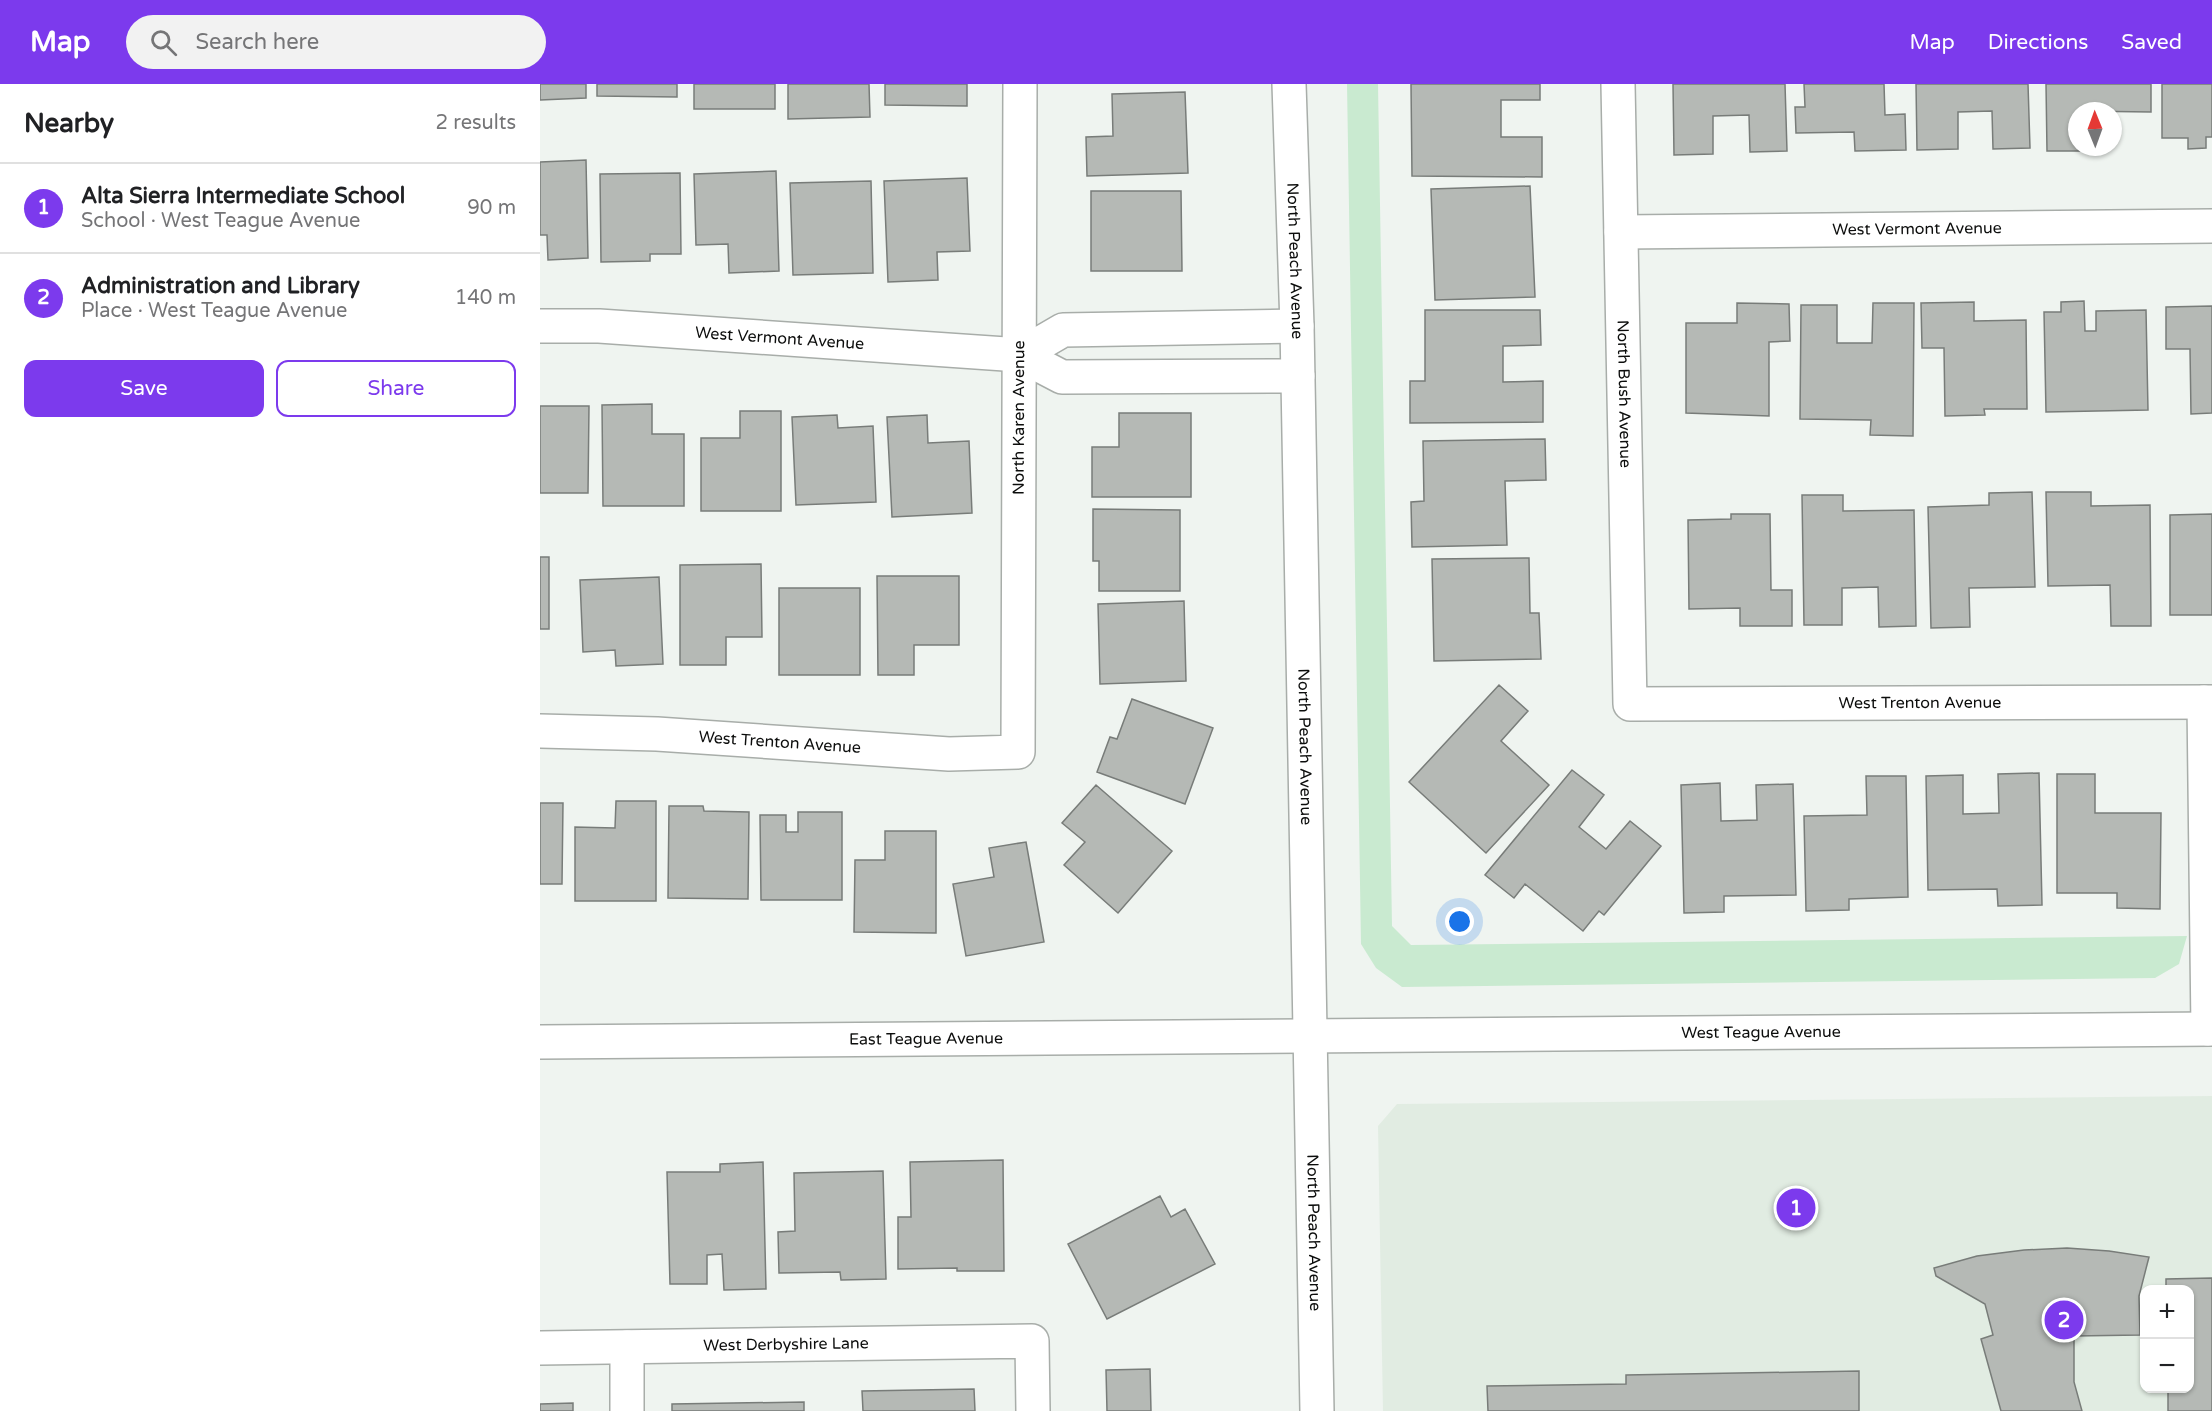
<!DOCTYPE html>
<meta charset="utf-8">
<style>
:root{--surface:#fff;--page:#f2f2f2;--text:#202124;--muted:#757577;--line:#e0e0e0;--accent:#7c3aed}
body{margin:0;font-family:"Varela Round",sans-serif;background:var(--page);color:var(--text)}
.controls{position:absolute;right:18px;bottom:18px;display:grid;overflow:hidden;border-radius:12px;box-shadow:0 2px 4px #0004}
.controls button{width:54px;height:54px;display:grid;place-items:center;padding:0;border:0;border-bottom:2px solid var(--line);background:var(--surface);color:var(--text);font:30px sans-serif}
.compass{position:absolute;left:1528px;top:18px;width:54px;height:54px;border-radius:50%;background:var(--surface);box-shadow:0 2px 4px #0004;rotate:359deg}
.you{position:absolute;left:920px;top:838px;width:21px;height:21px;margin:-15px;border:4px solid #fff;border-radius:50%;background:#1a73e8;box-shadow:0 0 0 9px #1a73e833}
.badge{display:grid;place-items:center;width:39px;height:39px;border-radius:50%;background:var(--accent);color:#fff;font-size:20px;font-weight:700}
.pin{position:absolute;translate:-50% -50%;border:3px solid #fff;box-shadow:0 2px 6px #0006}
.list{margin:0;padding:0;list-style:none}
h2{display:flex;justify-content:space-between;align-items:center;height:78px;margin:0;padding:0 24px;font-size:26px}
h2 small{font-size:20px;font-weight:400;color:var(--muted)}
.list li{display:grid;grid-template-columns:39px 1fr auto;gap:18px;align-items:center;box-sizing:border-box;height:90px;padding:0 24px;border-top:2px solid var(--line)}
.list b{display:block;font-size:22px;white-space:nowrap}
.list p{margin:0;font-size:20px;white-space:nowrap;color:var(--muted)}
.list em{font-size:20px;font-style:normal;color:var(--muted)}
.actions{display:flex;gap:12px;padding:18px 24px}
.actions a{flex:1;padding:14px 0;border:2px solid var(--accent);border-radius:12px;text-align:center;font-size:21px;color:var(--accent)}
.actions .main{background:var(--accent);color:#fff}
.icon{flex:none;width:33px;height:33px;fill:none;stroke:currentColor;stroke-width:2;stroke-linecap:round;stroke-linejoin:round}
.map{position:relative;flex:none;width:1672px;height:1327px;overflow:hidden}
header{display:flex;align-items:center;gap:36px;box-sizing:border-box;height:84px;padding:0 30px;background:var(--accent);color:#fff}
header strong{font-size:28px}
nav{display:flex;gap:33px;margin-inline-start:auto;font-size:21px}
.search{width:420px;height:54px;background:var(--page);display:flex;align-items:center;gap:15px;box-sizing:border-box;padding:0 21px;border-radius:33px;color:var(--muted);font-size:22px}
main{display:flex}
aside{flex:1;background:var(--surface)}
.map>svg:first-child{display:block}
.built{fill:#e1ece2;fill-rule:evenodd}
.green{fill:#c9ead0}
.building{fill:#b5b9b5;stroke:#787c79;stroke-width:1.5}
.lines{fill:none;stroke-linecap:round;stroke-linejoin:round}
.street-casing{stroke:#a8ada9;stroke-width:36}
.secondary-casing{stroke:#a8ada9;stroke-width:36}
.street{stroke:#fff;stroke-width:33}
.secondary{stroke:#fff;stroke-width:33}
.labels{text-anchor:middle;dominant-baseline:central;stroke-width:4.5;stroke-linejoin:round;paint-order:stroke}
.street-label{font-size:16px;fill:#0c0d0c;stroke:#eff4f0}
</style>
<header>
<strong>Map</strong>
<div class="search"><svg class="icon" aria-label="search" viewBox="0 0 24 24"><circle cx="10" cy="10" r="6"/><path d="M15 15l6 6"/></svg>Search here</div>
<nav><a>Map</a><a>Directions</a><a>Saved</a></nav>
</header>
<main>
<aside>
<h2>Nearby<small>2 results</small></h2>
<ul class="list">
<li><span class="badge">1</span><div><b>Alta Sierra Intermediate School</b><p>School · West Teague Avenue</p></div><em>90 m</em></li>
<li><span class="badge">2</span><div><b>Administration and Library</b><p>Place · West Teague Avenue</p></div><em>140 m</em></li>
</ul>
<div class="actions"><a class="main">Save</a><a>Share</a></div>
</aside>
<div class="map">
<svg width="1672" height="1327" viewBox="0 0 1672 1327">
<rect width="100%" height="100%" fill="#eff4f0"/>
<path class="built" d="M 1672,1012 L 1672,1327 L 843,1327 L 838,1042 L 857,1020 ZM 1604,1206 L 1650,1206 L 1650,1304 L 1604,1304 Z"/>
<path class="green" d="M 807,0 L 838,0 L 852,842 L 871,861 L 1647,852 L 1639,880 L 1615,894 L 862,903 L 836,884 L 821,860 Z"/>
<path class="building" d="M 0,0 L 46,0 L 46,14 L 0,16 Z
M 57,0 L 137,0 L 137,13 L 57,12 Z
M 154,0 L 235,0 L 235,25 L 154,25 Z
M 248,0 L 329,0 L 330,33 L 248,35 Z
M 345,0 L 427,0 L 427,22 L 345,21 Z
M 871,0 L 1000,0 L 1000,16 L 961,16 L 961,53 L 1002,53 L 1002,93 L 872,92 Z
M 1133,0 L 1245,0 L 1247,67 L 1210,68 L 1209,31 L 1173,32 L 1173,70 L 1134,71 Z
M 1264,0 L 1344,0 L 1345,31 L 1365,30 L 1366,66 L 1315,67 L 1314,48 L 1256,49 L 1255,23 L 1265,23 Z
M 1376,0 L 1488,0 L 1490,64 L 1453,65 L 1452,27 L 1418,28 L 1418,65 L 1377,66 Z
M 1506,0 L 1611,0 L 1611,28 L 1537,27 L 1537,63 L 1547,63 L 1547,67 L 1507,67 Z
M 1622,0 L 1672,0 L 1672,53 L 1666,53 L 1666,64 L 1648,65 L 1648,54 L 1622,54 Z
M 645,8 L 648,89 L 547,92 L 546,53 L 573,52 L 572,10 Z
M 46,76 L 48,174 L 8,176 L 7,151 L 0,151 L 0,78 Z
M 236,87 L 239,187 L 189,189 L 188,160 L 156,161 L 154,90 Z
M 140,89 L 141,170 L 110,170 L 110,177 L 61,178 L 60,90 Z
M 427,94 L 430,167 L 397,168 L 398,196 L 348,198 L 344,97 Z
M 331,97 L 333,189 L 253,191 L 250,99 Z
M 990,102 L 995,213 L 895,216 L 891,105 Z
M 551,107 L 641,107 L 642,187 L 551,187 Z
M 1544,217 L 1545,247 L 1556,247 L 1556,227 L 1606,226 L 1608,326 L 1506,328 L 1504,228 L 1521,228 L 1521,218 Z
M 1434,218 L 1434,237 L 1486,236 L 1487,325 L 1444,325 L 1445,331 L 1405,332 L 1404,264 L 1382,264 L 1381,219 Z
M 1197,219 L 1249,220 L 1250,257 L 1229,258 L 1229,332 L 1146,329 L 1146,239 L 1197,239 Z
M 1333,219 L 1374,219 L 1373,352 L 1330,351 L 1331,336 L 1260,335 L 1261,221 L 1297,221 L 1297,259 L 1332,259 Z
M 1672,222 L 1672,329 L 1651,330 L 1650,265 L 1626,265 L 1626,223 Z
M 885,226 L 1000,226 L 1001,261 L 963,262 L 963,298 L 1003,297 L 1003,338 L 870,339 L 870,297 L 885,297 Z
M 112,320 L 112,350 L 144,350 L 144,422 L 63,422 L 62,321 Z
M 0,322 L 49,322 L 48,409 L 0,409 Z
M 200,327 L 241,327 L 241,427 L 161,427 L 161,354 L 200,354 Z
M 579,329 L 651,329 L 651,413 L 552,413 L 552,363 L 579,363 Z
M 297,331 L 298,344 L 333,342 L 336,418 L 256,421 L 252,333 Z
M 387,331 L 388,359 L 429,357 L 432,429 L 352,433 L 347,333 Z
M 1005,355 L 1006,396 L 965,397 L 967,461 L 872,463 L 871,418 L 884,417 L 883,357 Z
M 1492,408 L 1495,503 L 1429,504 L 1430,543 L 1391,544 L 1388,423 L 1449,421 L 1449,409 Z
M 1506,408 L 1551,408 L 1551,422 L 1610,421 L 1611,542 L 1571,542 L 1570,501 L 1508,502 Z
M 1262,411 L 1303,411 L 1303,427 L 1374,426 L 1376,542 L 1339,543 L 1338,503 L 1302,504 L 1302,541 L 1264,541 Z
M 553,425 L 640,426 L 640,507 L 559,507 L 559,477 L 553,477 Z
M 1191,430 L 1230,430 L 1231,506 L 1252,506 L 1252,542 L 1200,542 L 1200,524 L 1149,525 L 1148,436 L 1191,435 Z
M 1672,430 L 1672,531 L 1630,531 L 1630,431 Z
M 0,473 L 9,473 L 9,545 L 0,545 Z
M 989,474 L 990,529 L 999,529 L 1001,575 L 894,577 L 892,475 Z
M 221,480 L 222,553 L 186,553 L 186,581 L 140,581 L 140,481 Z
M 337,492 L 419,492 L 419,561 L 374,561 L 374,591 L 338,591 Z
M 119,493 L 123,580 L 76,582 L 75,566 L 43,568 L 40,496 Z
M 239,504 L 320,504 L 320,591 L 239,591 Z
M 644,517 L 646,597 L 560,600 L 558,520 Z
M 959,601 L 988,627 L 961,657 L 1009,701 L 946,769 L 869,698 Z
M 592,615 L 673,644 L 645,720 L 557,688 L 570,653 L 577,655 Z
M 1032,686 L 1064,711 L 1039,743 L 1066,765 L 1090,737 L 1121,762 L 1064,831 L 1059,827 L 1043,847 L 985,800 L 974,814 L 945,791 Z
M 1499,689 L 1502,821 L 1458,822 L 1457,805 L 1388,806 L 1386,692 L 1423,691 L 1423,730 L 1459,729 L 1458,690 Z
M 1517,690 L 1555,690 L 1555,729 L 1621,729 L 1620,825 L 1577,824 L 1577,809 L 1517,809 Z
M 1326,692 L 1366,692 L 1368,813 L 1309,815 L 1309,826 L 1266,827 L 1264,732 L 1327,731 Z
M 1180,699 L 1181,737 L 1217,736 L 1216,701 L 1253,700 L 1256,811 L 1184,812 L 1184,828 L 1144,829 L 1141,701 Z
M 556,701 L 632,767 L 578,829 L 524,781 L 545,758 L 522,739 Z
M 76,717 L 116,717 L 116,817 L 35,817 L 35,743 L 75,744 Z
M 0,719 L 23,719 L 22,800 L 0,800 Z
M 129,722 L 163,722 L 164,727 L 209,728 L 208,815 L 128,814 Z
M 258,728 L 302,728 L 302,816 L 221,816 L 220,731 L 246,731 L 246,748 L 258,748 Z
M 345,747 L 396,747 L 396,849 L 314,848 L 315,776 L 345,776 Z
M 486,758 L 504,858 L 426,872 L 413,800 L 454,793 L 449,764 Z
M 463,1076 L 464,1187 L 417,1187 L 417,1184 L 358,1185 L 358,1133 L 371,1133 L 370,1078 Z
M 223,1078 L 226,1205 L 184,1206 L 182,1170 L 167,1171 L 167,1200 L 130,1200 L 127,1088 L 180,1088 L 180,1080 Z
M 343,1087 L 346,1195 L 301,1196 L 300,1188 L 239,1189 L 238,1148 L 255,1147 L 254,1089 Z
M 620,1112 L 631,1133 L 645,1125 L 675,1180 L 567,1235 L 528,1160 Z
M 1527,1164 L 1569,1167 L 1609,1173 L 1599,1212 L 1600,1251 L 1534,1252 L 1534,1298 L 1542,1327 L 1461,1327 L 1441,1255 L 1453,1251 L 1445,1220 L 1396,1192 L 1394,1184 L 1437,1172 L 1484,1166 Z
M 1672,1194 L 1672,1327 L 1628,1327 L 1628,1304 L 1650,1304 L 1650,1206 L 1626,1206 L 1626,1195 Z
M 610,1285 L 611,1327 L 567,1327 L 566,1286 Z
M 1319,1287 L 1319,1327 L 948,1327 L 947,1302 L 1086,1300 L 1086,1291 Z
M 434,1305 L 435,1327 L 323,1327 L 322,1307 Z
M 264,1318 L 264,1327 L 132,1327 L 132,1320 Z
M 33,1319 L 33,1327 L 0,1327 L 0,1320 Z"/>
<g class="lines">
<defs>
<g id="street">
<path id="s1" d="M 1078,0 L 1090,620 L 1672,618"/>
<path id="s2" d="M 1081,148 L 1672,142"/>
<path id="s3" d="M 0,242 L 59,242 L 480,271 L 522,293 L 758,292"/>
<path d="M 480,271 L 523,246 L 757,242"/>
<path d="M 1664,618 L 1668,945"/>
<path id="s4" d="M 0,647 L 117,650 L 409,670 L 478,668 L 480,0"/>
<path d="M 87,1263 L 87,1327"/>
<path id="s5" d="M 0,1264 L 492,1257 L 493,1327"/>
</g>
<g id="secondary">
<path id="s6" d="M 749,0 L 757,242 L 777,1327"/>
<path id="s7" d="M 0,958 L 1672,945"/>
</g>
</defs>
<use href="#street" class="street-casing"/>
<use href="#secondary" class="secondary-casing"/>
<use href="#street" class="street"/>
<use href="#secondary" class="secondary"/>
</g>
<g class="labels">
<g class="street-label">
<text stroke="none"><textPath href="#s2" startOffset="296">West Vermont Avenue</textPath></text>
<text stroke="none"><textPath href="#s6" startOffset="177">North Peach Avenue</textPath></text>
<text stroke="none"><textPath href="#s3" startOffset="240">West Vermont Avenue</textPath></text>
<text stroke="none"><textPath href="#s1" startOffset="310">North Bush Avenue</textPath></text>
<text stroke="none"><textPath href="#s4" startOffset="813">North Karen Avenue</textPath></text>
<text stroke="none"><textPath href="#s1" startOffset="910">West Trenton Avenue</textPath></text>
<text stroke="none"><textPath href="#s4" startOffset="240">West Trenton Avenue</textPath></text>
<text stroke="none"><textPath href="#s6" startOffset="663">North Peach Avenue</textPath></text>
<text stroke="none"><textPath href="#s7" startOffset="1221">West Teague Avenue</textPath></text>
<text stroke="none"><textPath href="#s7" startOffset="386">East Teague Avenue</textPath></text>
<text stroke="none"><textPath href="#s6" startOffset="1149">North Peach Avenue</textPath></text>
<text stroke="none"><textPath href="#s5" startOffset="246">West Derbyshire Lane</textPath></text>
</g>
</g>
</svg>
<div class="controls">
<button>+</button>
<button>−</button>
</div>
<svg class="compass" viewBox="-18 -18 36 36"><path d="M0-13l5 13h-10z" fill="#e53935"/><path d="M0 13l5-13h-10z" fill="#757577"/></svg>
<div class="you"></div>
<div class="pin badge" style="left:1256px;top:1124px">1</div>
<div class="pin badge" style="left:1524px;top:1236px">2</div>
</div>
</main>
